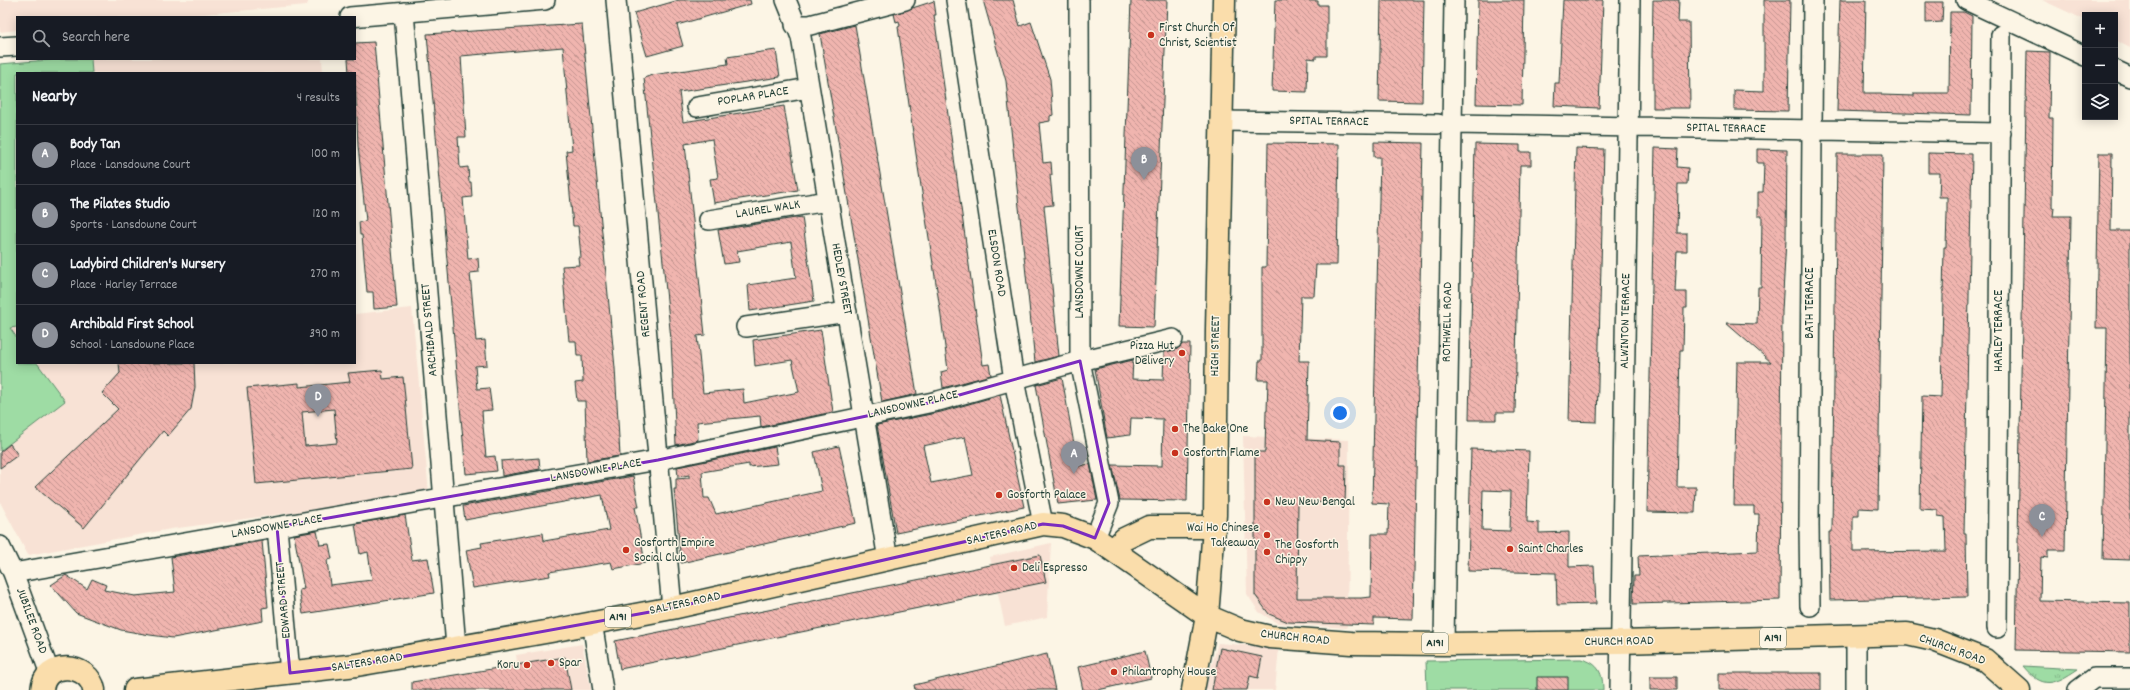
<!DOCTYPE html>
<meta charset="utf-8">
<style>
:root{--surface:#171b24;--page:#20242c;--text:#f1f3f6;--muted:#9ea1a6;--line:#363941;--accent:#8c9099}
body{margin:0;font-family:Dekko,sans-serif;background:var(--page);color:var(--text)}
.controls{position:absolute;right:12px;top:12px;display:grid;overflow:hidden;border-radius:0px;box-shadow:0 2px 10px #0003}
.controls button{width:36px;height:36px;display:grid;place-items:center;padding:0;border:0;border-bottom:1px solid var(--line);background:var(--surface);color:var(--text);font:20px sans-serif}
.you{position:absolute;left:1340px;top:413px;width:14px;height:14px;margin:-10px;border:3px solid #fff;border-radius:50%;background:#1a73e8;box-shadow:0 0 0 6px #1a73e833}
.badge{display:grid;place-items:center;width:26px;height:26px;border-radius:50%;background:var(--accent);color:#fff;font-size:13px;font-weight:700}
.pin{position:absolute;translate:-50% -33px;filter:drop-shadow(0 1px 2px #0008)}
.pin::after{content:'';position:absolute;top:21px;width:14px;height:12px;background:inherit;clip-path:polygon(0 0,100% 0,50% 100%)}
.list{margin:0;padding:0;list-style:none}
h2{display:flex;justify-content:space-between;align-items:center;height:52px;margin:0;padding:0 16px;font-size:17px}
h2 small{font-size:13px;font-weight:400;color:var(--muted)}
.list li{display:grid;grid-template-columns:26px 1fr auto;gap:12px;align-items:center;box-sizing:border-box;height:60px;padding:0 16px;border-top:1px solid var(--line)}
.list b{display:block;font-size:15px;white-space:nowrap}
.list p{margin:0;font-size:13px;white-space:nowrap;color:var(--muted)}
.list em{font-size:13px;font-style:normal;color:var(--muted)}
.icon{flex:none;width:22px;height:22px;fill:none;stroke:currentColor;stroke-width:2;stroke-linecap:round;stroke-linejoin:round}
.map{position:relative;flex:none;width:2130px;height:690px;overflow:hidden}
.search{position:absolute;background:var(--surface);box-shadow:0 2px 10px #0003;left:16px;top:16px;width:340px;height:44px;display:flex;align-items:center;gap:10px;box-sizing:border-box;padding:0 14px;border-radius:0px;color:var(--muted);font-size:15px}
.panel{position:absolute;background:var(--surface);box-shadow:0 2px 10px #0003;left:16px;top:72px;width:340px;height:292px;border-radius:0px}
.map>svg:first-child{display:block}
.built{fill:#f8e2d5}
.grass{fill:url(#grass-tufts);stroke:#5e8c6c}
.green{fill:#9edca4;stroke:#5e8c6c}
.building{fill:url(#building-back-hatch);stroke:#1f3d34;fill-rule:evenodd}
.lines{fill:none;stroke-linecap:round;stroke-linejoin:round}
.minor-casing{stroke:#1f3d34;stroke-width:22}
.major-casing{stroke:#1f3d34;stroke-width:25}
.minor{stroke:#fcf5e5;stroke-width:19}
.major{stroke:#faddab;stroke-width:22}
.marked{fill:none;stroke:#7b2cbf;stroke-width:3;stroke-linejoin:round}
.poi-dot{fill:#c8321e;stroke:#fcf5e5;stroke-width:1.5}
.labels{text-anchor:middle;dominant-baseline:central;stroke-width:3;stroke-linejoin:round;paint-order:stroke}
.shield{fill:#fcf5e5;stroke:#617469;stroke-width:1}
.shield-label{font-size:12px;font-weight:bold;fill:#1f3d34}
.poi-label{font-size:13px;fill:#1f3d34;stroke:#fcf5e5;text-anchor:start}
.street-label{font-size:13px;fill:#1f3d34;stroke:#fcf5e5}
</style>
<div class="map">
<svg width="2130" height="690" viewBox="0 0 2130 690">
<defs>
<pattern id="grass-tufts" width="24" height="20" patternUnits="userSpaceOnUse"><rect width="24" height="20" fill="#9edca4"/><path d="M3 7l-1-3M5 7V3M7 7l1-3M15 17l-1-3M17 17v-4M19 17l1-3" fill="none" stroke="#80b486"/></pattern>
<pattern id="building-back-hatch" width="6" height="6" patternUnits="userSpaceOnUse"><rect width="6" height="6" fill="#f0b5af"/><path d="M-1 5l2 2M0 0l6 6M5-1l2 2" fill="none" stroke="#c2948f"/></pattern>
</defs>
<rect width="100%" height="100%" fill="#fcf5e5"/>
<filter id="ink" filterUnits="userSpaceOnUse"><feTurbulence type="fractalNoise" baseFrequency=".025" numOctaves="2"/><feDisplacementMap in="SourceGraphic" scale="8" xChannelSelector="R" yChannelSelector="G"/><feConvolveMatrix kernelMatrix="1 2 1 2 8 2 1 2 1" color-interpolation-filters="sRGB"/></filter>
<g filter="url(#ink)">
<path class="built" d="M 0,0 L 309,0 L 307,5 L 169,17 L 17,17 L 17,30 L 0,32 Z
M 2042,0 L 2130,0 L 2130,48 L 2115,40 L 2115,15 L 2085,15 L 2085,20 Z
M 59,59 L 322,59 L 323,73 L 17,73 L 17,363 L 355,363 L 355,314 L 412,308 L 429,494 L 171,529 L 28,555 L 0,502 L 0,64 Z
M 1243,436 L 1349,440 L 1347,628 L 1277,623 L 1259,612 L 1247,594 Z
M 1051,543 L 1047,617 L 1005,626 L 990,557 Z
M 1218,643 L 1279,648 L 1275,690 L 1205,690 Z
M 582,644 L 591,690 L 522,690 L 516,655 Z"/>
<path class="grass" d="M 2023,666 L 2078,669 C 2054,685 2043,690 2023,666 Z"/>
<path class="green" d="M 59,59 L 91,59 L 92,73 L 17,73 L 17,327 L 10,328 L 17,338 L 17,363 L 37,363 L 65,401 L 0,451 L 0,64 Z
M 1581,659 C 1599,663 1603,674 1603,690 L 1427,690 L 1426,661 Z"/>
<path class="building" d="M 679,0 L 750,0 L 751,4 L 677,25 L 683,46 L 647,56 L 634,13 Z
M 983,0 L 1013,0 L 1020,26 L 1031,22 L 1050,79 L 1053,115 L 1050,116 L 1050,121 L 1039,123 L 1043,163 L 1051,162 L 1052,175 L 1050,175 L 1053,205 L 1044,206 L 1059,356 L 1035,362 L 1006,81 Z
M 1131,0 L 1167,0 L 1154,327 L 1119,326 Z
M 1275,0 L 1318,1 L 1318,5 L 1327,5 L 1327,56 L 1316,56 L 1316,59 L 1308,58 L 1307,92 L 1272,91 Z
M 1381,0 L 1424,0 L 1422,102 L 1379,101 Z
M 1478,0 L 1524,0 L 1522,105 L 1476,104 Z
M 1563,0 L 1603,0 L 1599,108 L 1554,106 L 1555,83 L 1559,83 Z
M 1653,0 L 1679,0 L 1678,22 L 1689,22 L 1690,108 L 1653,108 L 1653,58 L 1652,58 Z
M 1764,0 L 1790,0 L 1788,111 L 1734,110 L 1734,90 L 1764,91 Z
M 1840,0 L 1866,0 L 1864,93 L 1881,93 L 1881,95 L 1914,96 L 1914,93 L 1949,93 L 1950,12 L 1964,12 L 1972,16 L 1971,115 L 1837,111 Z
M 934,1 L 936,15 L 934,15 L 983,365 L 989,364 L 991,375 L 943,388 L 941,372 L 948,370 L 940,309 L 916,154 L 898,27 L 900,26 L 899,21 L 896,22 L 894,14 Z
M 1926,2 L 1943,2 L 1942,22 L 1926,23 Z
M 582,24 L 615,368 L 620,456 L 587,461 L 585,401 L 577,401 L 575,383 L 583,382 L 582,356 L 577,356 L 576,341 L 569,341 L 562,266 L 579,265 L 578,257 L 581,257 L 578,226 L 573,226 L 566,151 L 572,150 L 563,47 L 461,56 L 466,137 L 458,137 L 460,168 L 468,167 L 469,182 L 471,182 L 472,197 L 463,198 L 468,259 L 478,258 L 479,272 L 470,273 L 476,341 L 485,340 L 487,365 L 475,366 L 477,389 L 489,388 L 492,410 L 482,411 L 483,426 L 486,457 L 495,456 L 497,471 L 466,474 L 427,34 Z
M 855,25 L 917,394 L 882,402 L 820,34 Z
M 374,42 L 397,307 L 374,309 L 373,292 L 367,292 L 362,235 L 360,235 L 359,222 L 366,221 L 358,146 L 355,73 L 349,73 L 348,59 L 355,59 L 355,43 Z
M 776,50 L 780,77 L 679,92 L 683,122 L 784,106 L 798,190 L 714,203 L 710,179 L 718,178 L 712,139 L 685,144 L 705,335 L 697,336 L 703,393 L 743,389 L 744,403 L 799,392 L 792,360 L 755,366 L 753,340 L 821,330 L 833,412 L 761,427 L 760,416 L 697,422 L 698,440 L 676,445 L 671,339 L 644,78 L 652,75 L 728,64 L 727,57 Z
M 2027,51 L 2050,52 L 2049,118 L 2053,118 L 2052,208 L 2054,208 L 2053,216 L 2071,216 L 2065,550 L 2048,550 L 2048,558 L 2041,557 L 2040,601 L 2130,603 L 2130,652 L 2016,650 Z
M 1374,142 L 1423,143 L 1413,619 L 1374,618 L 1374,625 L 1288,622 L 1269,614 L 1255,595 L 1255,452 L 1265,452 L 1266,411 L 1267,411 L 1268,380 L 1258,380 L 1259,361 L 1262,361 L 1262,267 L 1266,267 L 1268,143 L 1339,144 L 1337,265 L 1316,265 L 1314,296 L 1301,296 L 1299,361 L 1309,361 L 1307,440 L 1340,442 L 1340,465 L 1346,465 L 1345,504 L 1298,501 L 1297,598 L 1361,598 L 1371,597 L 1372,534 L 1388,534 L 1389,504 L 1372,503 L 1380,157 L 1374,157 Z
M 1475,144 L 1520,145 L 1520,152 L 1531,152 L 1531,165 L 1520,165 L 1515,413 L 1496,413 L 1496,420 L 1469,420 Z
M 1576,148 L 1604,149 L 1597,422 L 1569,421 Z
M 1655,148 L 1678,149 L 1677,167 L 1688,168 L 1687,184 L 1678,184 L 1677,233 L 1687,233 L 1687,251 L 1677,251 L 1675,292 L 1687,292 L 1687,308 L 1684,308 L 1683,350 L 1680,350 L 1677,487 L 1696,487 L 1695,513 L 1647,512 Z
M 1757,149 L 1787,150 L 1786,240 L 1782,311 L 1780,600 L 1633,604 L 1634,576 L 1639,576 L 1638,556 L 1758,551 L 1759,514 L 1754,514 L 1754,506 L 1734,506 L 1737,362 L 1771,362 L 1726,323 L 1757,324 L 1758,287 L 1761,287 L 1762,216 L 1758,216 L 1758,192 L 1763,192 L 1764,163 L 1757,163 Z
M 1928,153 L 1972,154 L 1964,533 L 1966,533 L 1967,597 L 1830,600 L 1829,532 L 1832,532 L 1837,154 L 1883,154 L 1878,509 L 1859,508 L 1859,516 L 1853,516 L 1853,552 L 1946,551 L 1945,517 L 1938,516 L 1938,510 L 1920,509 L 1922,396 L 1941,397 L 1944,247 L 1946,247 L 1947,214 L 1947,197 L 1939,197 L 1940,173 L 1928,173 Z
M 2099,153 L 2112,153 L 2111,231 L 2130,231 L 2130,560 L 2103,559 L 2107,328 L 2096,328 Z
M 802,217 L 814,301 L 750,311 L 748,285 L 796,278 L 791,242 L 737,251 L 739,262 L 724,264 L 718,230 Z
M 1182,344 L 1190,344 L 1187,501 L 1120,500 L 1112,465 L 1162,466 L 1163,419 L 1131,418 L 1130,435 L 1107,438 L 1095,369 L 1133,360 L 1132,379 L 1163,380 L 1164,352 L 1176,350 Z
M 119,363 L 194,363 L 195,387 L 191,409 L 168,436 L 163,431 L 84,528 L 35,487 L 118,409 L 102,393 L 120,373 Z
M 382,370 L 383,379 L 403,377 L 412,469 L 256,484 L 247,388 L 299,383 L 299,387 L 350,382 L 348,373 ZM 334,409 L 337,443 L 305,446 L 302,412 Z
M 1062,378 L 1078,466 L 1090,464 L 1097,500 L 1058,504 L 1036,385 Z
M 1000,395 L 1024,507 L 896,533 L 877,425 L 941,412 ZM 965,437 L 973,475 L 931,483 L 923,446 Z
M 10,444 L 18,455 L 0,468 L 0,452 Z
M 839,446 L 856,523 L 681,563 L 674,489 L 676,489 L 676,479 L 689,478 L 689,475 L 678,477 L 677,467 L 775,447 L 778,464 L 749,467 L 749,464 L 702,472 L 704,498 L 709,498 L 716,514 L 822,491 L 814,452 Z
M 1471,449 L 1529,451 L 1527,522 L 1539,523 L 1539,533 L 1569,532 L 1569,567 L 1594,566 L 1596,604 L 1557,605 L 1556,573 L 1468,571 ZM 1483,490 L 1511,491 L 1510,531 L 1482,530 Z
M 539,458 L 540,469 L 502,476 L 501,461 Z
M 633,476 L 639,507 L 635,507 L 645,563 L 613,569 L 611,562 L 549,572 L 550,576 L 473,588 L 466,550 L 482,547 L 481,543 L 543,533 L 544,541 L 609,530 L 602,495 L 465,520 L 463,506 Z
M 405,515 L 412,560 L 428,558 L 434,593 L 303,614 L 299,590 L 304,589 L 294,535 L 317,531 L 320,545 L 329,544 L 332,559 L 327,560 L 330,585 L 372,580 L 368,552 L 360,554 L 355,524 Z
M 262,541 L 268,607 L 262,608 L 263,621 L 173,638 L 150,635 L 121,630 L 76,613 L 51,585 L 66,575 L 87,589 L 92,579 L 106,585 L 104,590 L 135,596 L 175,592 L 171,557 Z
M 1040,555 L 1046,582 L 620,669 L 615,641 Z
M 1220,648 L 1262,657 L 1258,678 L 1250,676 L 1247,690 L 1212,690 Z
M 1145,651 L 1151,678 L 1098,690 L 1083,690 L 1078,667 Z
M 1047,654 L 1055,690 L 915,690 L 914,685 Z
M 565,657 L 571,690 L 412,690 L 412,682 Z
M 1718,673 L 1821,673 L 1821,690 L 1718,690 Z
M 1537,677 L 1568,677 L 1568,690 L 1537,690 Z
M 1650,677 L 1677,677 L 1677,690 L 1650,690 Z"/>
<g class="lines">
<defs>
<path id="minor" d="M 616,0 L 672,608
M 786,0 L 801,37 L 888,560
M 956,0 L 1014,380 L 1043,524
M 1079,0 L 1080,361 L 1109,503 L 1095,538
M 1966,0 L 2085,56
M 404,12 L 456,647
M 350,17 L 545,0
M 795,25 L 810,25 L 905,0
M 0,47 L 17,46
M 2115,70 L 2130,77
M 697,107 L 809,88
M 1220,121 L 1438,124
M 1452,124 L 2001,133
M 709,220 L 828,201
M 746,327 L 847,312
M 277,527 L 290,673
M 0,546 L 13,573 L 50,674
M 13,573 L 658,460 L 938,401 L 1080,361 L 1173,339
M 1810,606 L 1809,525 L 1813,0
M 592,622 L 603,690
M 1997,628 L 2001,35
M 1444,644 L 1454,0
M 1620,690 L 1630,0
M 1856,690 L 1856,635
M 2078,690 L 2094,678 L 2130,678"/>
<path id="major" d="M 1113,550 L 1124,539 L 1149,527 L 1214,527
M 42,690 C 44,660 89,662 94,690
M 135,690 L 357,665 L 551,631 L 672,608 L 1043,524 L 1063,526 L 1095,538 L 1207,616 L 1240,630 L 1270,637 L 1351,643 L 1444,644 L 1620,642 L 1907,634 L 1934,640 L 1985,660 L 2019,690
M 1193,690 L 1207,616 L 1215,515 L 1217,329 L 1224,0"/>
</defs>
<use href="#minor" class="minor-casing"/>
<use href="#major" class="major-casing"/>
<use href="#minor" class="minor"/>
<use href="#major" class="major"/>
</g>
</g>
<path class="marked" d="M 1080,361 L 1109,503 L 1095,538 L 1063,526 L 1043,524 L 672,608 L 357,665 L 290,673 L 277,527 L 658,460 L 938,401 Z"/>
<g class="poi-dot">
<circle cx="1151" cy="35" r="4"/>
<circle cx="1182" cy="353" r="4"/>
<circle cx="1175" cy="429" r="4"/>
<circle cx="1175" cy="453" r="4"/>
<circle cx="999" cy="495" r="4"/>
<circle cx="1267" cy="502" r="4"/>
<circle cx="1267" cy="535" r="4"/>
<circle cx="1510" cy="549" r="4"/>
<circle cx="626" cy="550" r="4"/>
<circle cx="1267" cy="552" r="4"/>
<circle cx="1014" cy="568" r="4"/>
<circle cx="551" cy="663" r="4"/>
<circle cx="527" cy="665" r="4"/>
<circle cx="1114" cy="672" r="4"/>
</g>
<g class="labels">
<g class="shield">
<rect x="605" y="607" width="26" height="20" rx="3"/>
<rect x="1760" y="628" width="26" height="20" rx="3"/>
<rect x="1422" y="633" width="26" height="20" rx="3"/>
</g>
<g class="shield-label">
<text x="618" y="617">A191</text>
<text x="1773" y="638">A191</text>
<text x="1435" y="643">A191</text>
</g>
<g class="poi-label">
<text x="1159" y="28">First Church Of<tspan x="1159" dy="15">Christ, Scientist</tspan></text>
<text x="1174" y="346" text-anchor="end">Pizza Hut<tspan x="1174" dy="15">Delivery</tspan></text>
<text x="1183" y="429">The Bake One</text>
<text x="1183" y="453">Gosforth Flame</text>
<text x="1007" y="495">Gosforth Palace</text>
<text x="1275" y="502">New New Bengal</text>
<text x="1259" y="528" text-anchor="end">Wai Ho Chinese<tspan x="1259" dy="15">Takeaway</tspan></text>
<text x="634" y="543">Gosforth Empire<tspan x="634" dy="15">Social Club</tspan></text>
<text x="1275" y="545">The Gosforth<tspan x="1275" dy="15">Chippy</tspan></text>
<text x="1518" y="549">Saint Charles</text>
<text x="1022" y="568">Deli Espresso</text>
<text x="559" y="663">Spar</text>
<text x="519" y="665" text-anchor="end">Koru</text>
<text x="1122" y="672">Philantrophy House</text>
</g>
<g class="street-label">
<text transform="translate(753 97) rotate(-9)">POPLAR PLACE</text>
<text transform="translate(1329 122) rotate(1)">SPITAL TERRACE</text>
<text transform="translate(1726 129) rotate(1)">SPITAL TERRACE</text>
<text transform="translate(768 210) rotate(-9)">LAUREL WALK</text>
<text transform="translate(996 263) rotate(81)">ELSDON ROAD</text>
<text transform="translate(1080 272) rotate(-90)">LANSDOWNE COURT</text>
<text transform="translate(841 279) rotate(80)">HEDLEY STREET</text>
<text transform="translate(1810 303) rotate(-90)">BATH TERRACE</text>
<text transform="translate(644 304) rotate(-95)">REGENT ROAD</text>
<text transform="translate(1626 321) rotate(-89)">ALWINTON TERRACE</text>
<text transform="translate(1448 322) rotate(-89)">ROTHWELL ROAD</text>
<text transform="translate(430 330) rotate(-95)">ARCHIBALD STREET</text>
<text transform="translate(1999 331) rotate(-90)">HARLEY TERRACE</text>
<text transform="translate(1216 346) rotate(-89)">HIGH STREET</text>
<text transform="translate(913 405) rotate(-13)">LANSDOWNE PLACE</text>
<text transform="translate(596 471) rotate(-10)">LANSDOWNE PLACE</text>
<text transform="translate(277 527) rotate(-10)">LANSDOWNE PLACE</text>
<text transform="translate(1002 534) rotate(-13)">SALTERS ROAD</text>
<text transform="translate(284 600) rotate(-95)">EDWARD STREET</text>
<text transform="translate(685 604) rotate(-12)">SALTERS ROAD</text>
<text transform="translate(31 621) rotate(70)">JUBILEE ROAD</text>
<text transform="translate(1295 638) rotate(6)">CHURCH ROAD</text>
<text transform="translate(1619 642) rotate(-1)">CHURCH ROAD</text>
<text transform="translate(1952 650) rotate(20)">CHURCH ROAD</text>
<text transform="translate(367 663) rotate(-9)">SALTERS ROAD</text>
</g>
</g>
</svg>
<div class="controls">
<button>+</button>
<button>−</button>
<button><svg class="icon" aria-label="layers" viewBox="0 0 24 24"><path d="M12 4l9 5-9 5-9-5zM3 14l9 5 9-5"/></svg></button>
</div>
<div class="you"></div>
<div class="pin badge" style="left:1074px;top:474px">A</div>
<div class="pin badge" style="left:1144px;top:180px">B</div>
<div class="pin badge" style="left:2042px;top:537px">C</div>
<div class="pin badge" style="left:318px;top:417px">D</div>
<div class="search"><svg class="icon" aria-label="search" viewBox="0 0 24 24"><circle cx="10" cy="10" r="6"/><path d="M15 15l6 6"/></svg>Search here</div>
<section class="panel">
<h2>Nearby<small>4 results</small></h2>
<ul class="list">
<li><span class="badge">A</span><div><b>Body Tan</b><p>Place · Lansdowne Court</p></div><em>100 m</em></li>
<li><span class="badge">B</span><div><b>The Pilates Studio</b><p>Sports · Lansdowne Court</p></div><em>120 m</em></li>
<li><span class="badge">C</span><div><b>Ladybird Children's Nursery</b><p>Place · Harley Terrace</p></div><em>270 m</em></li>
<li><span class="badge">D</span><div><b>Archibald First School</b><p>School · Lansdowne Place</p></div><em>390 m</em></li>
</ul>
</section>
</div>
